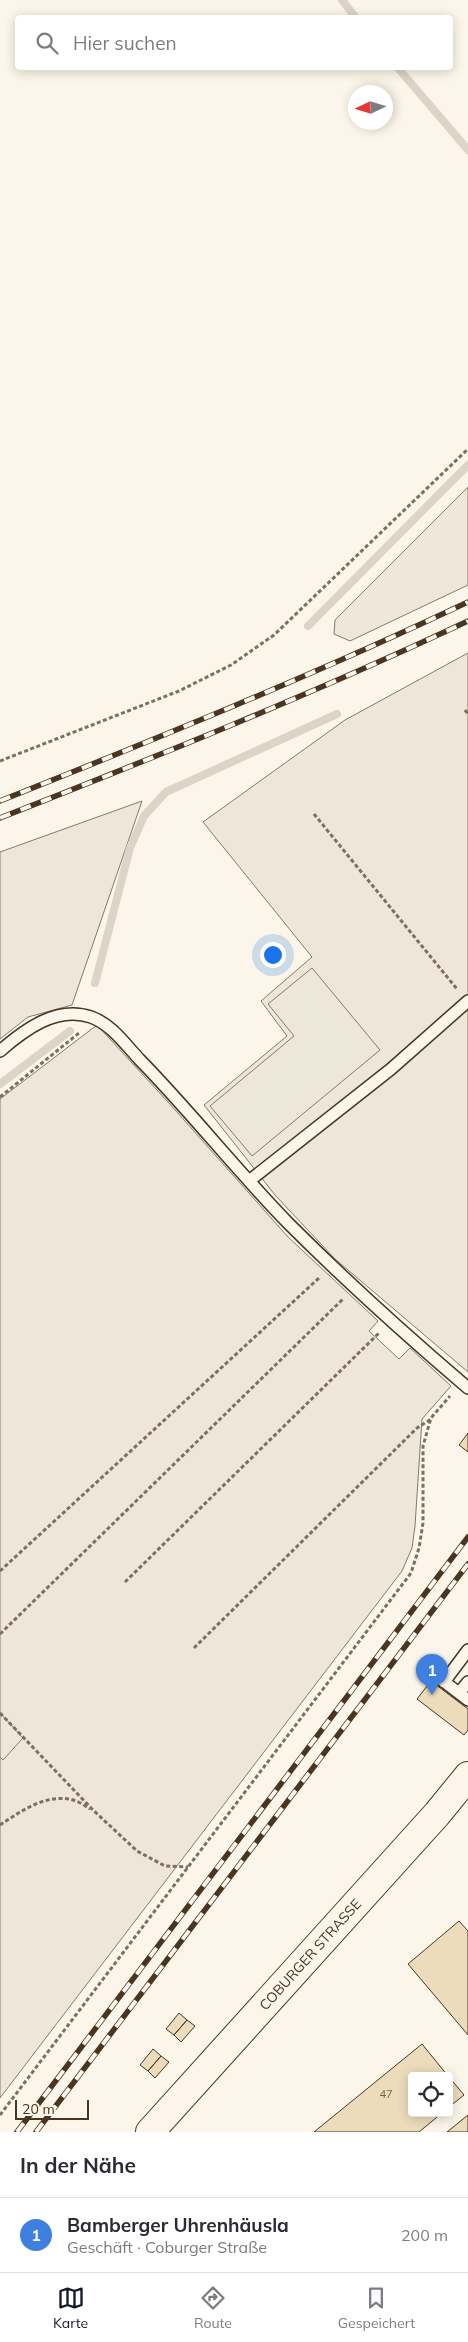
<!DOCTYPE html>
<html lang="de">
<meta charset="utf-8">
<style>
:root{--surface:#fff;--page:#f7f7f7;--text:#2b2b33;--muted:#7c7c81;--line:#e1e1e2;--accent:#111827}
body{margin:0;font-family:Mulish,sans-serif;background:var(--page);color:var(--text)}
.controls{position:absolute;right:15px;bottom:15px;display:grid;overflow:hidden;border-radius:5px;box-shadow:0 2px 12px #0003}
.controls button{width:45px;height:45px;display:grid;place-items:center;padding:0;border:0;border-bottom:1px solid var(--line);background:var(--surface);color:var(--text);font:25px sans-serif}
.compass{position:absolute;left:348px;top:85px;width:45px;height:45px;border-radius:50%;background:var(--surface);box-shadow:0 2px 12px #0003;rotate:266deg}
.scale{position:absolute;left:15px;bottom:12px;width:74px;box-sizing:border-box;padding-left:5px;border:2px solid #4a3520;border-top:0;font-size:14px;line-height:18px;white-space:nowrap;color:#4a3520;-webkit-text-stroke:4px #fbf6e9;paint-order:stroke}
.you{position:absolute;left:272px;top:954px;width:18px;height:18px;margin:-12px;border:4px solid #fff;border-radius:50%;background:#1a73e8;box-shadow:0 0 0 8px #1a73e833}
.badge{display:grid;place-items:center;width:32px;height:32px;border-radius:50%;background:var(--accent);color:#fff;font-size:16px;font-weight:700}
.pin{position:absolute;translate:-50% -41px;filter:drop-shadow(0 1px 2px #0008)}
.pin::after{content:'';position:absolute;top:26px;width:18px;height:15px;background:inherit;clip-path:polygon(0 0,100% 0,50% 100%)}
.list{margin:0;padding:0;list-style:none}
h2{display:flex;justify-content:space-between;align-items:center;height:65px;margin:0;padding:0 20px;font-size:21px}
h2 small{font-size:16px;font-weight:400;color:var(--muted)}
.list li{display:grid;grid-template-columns:32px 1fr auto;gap:15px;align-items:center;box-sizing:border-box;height:75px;padding:0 20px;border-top:1px solid var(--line)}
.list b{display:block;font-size:19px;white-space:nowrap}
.list p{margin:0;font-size:16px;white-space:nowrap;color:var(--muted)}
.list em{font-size:16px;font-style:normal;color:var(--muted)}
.icon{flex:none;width:28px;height:28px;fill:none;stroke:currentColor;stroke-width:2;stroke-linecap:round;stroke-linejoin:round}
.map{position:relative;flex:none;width:468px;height:2132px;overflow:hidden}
.search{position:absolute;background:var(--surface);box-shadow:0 2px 12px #0003;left:15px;right:15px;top:15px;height:55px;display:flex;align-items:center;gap:12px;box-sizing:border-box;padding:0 18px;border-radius:5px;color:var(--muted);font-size:19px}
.sheet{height:140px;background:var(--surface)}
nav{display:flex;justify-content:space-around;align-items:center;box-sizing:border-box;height:70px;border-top:1px solid var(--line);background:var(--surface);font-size:14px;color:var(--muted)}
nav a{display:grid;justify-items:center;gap:2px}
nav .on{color:var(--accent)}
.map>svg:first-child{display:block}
.green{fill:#ede6d9;stroke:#887966}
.parking{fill:#ede7d9;stroke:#887966}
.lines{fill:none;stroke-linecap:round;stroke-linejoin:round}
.stream{stroke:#dcd4c6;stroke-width:8}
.building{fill:#ecdcbc;stroke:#4a3520}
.lane-casing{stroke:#4a3520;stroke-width:14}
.secondary-casing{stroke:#4a3520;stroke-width:30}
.path{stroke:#7f6f5c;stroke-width:3;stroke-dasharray:4 2.5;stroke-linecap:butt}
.lane{stroke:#fbf6e9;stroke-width:11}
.secondary{stroke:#fbf6e9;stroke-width:28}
.rail-casing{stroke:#4a3520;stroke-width:5.5}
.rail{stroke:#fbf6e9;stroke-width:4;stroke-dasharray:11;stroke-linecap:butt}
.labels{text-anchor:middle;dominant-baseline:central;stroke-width:4;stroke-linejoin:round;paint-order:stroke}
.number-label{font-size:11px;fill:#725f47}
.street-label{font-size:14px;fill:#4a3520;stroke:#fbf6e9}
</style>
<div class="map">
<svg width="468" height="2132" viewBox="0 0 468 2132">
<rect width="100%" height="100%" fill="#fbf6e9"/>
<path class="green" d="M 468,487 L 468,585 L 350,641 L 334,634 L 335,620 Z
M 468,653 L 468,1372 L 335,1259 L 275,1195 L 204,1105 L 287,1036 L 261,1001 L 312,957 L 203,822 L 345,720 Z
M 142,801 L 72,1005 L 28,1017 L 0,1039 L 0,852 Z
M 97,1025 L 168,1102 L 288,1237 L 378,1321 L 369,1331 L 399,1359 L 410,1348 L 451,1386 L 422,1419 L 415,1526 L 412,1548 L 402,1571 L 0,2098 L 0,1099 Z"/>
<path class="parking" d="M 312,968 L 380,1050 L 252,1156 L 210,1106 L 294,1036 L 268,1004 Z
M 0,1713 L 23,1738 L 3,1760 L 0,1757 Z"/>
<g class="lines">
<path class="stream" d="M 342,0 L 356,18
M 398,68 L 468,150
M 308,626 L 468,465
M 95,983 L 130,848 L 144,816 L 166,792 L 337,714
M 0,1084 L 70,1031"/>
</g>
<path class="building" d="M 468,1433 L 468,1452 L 459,1445 Z
M 431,1681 L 468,1709 L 468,1730 L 464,1735 L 417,1699 Z
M 459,1921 L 468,1931 L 468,2035 L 408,1964 Z
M 179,2013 L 187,2020 L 174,2035 L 166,2029 Z
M 187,2020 L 195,2026 L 181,2042 L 174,2035 Z
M 422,2044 L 448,2076 L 412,2076 L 412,2113 L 442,2113 L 419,2132 L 314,2132 Z
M 153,2049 L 161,2056 L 148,2071 L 140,2065 Z
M 161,2056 L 169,2062 L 155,2078 L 148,2071 Z
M 449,2077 L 464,2095 L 449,2107 Z
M 468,2115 L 468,2132 L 447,2132 Z"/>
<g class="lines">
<defs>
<path id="lane" d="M 0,1051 C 24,1030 57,1005 91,1017 C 111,1024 125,1044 139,1059 C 191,1112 237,1171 289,1224 C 346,1281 407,1336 468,1388
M 249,1181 L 391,1069 L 468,1001
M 438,1677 L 468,1700
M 444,1682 L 468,1650
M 459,1693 L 468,1682"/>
<g id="secondary">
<path id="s1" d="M 150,2132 L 437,1814 L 468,1776"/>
</g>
</defs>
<use href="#lane" class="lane-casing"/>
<use href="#secondary" class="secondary-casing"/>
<path class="path" d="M 465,710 L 468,714
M 0,761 L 179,691 L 231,665 L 274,635 L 468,449
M 314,814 L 457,989
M 0,1097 L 79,1033
M 0,1571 L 319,1278
M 125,1582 L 379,1333
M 0,1634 L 343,1299
M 194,1648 L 417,1428 L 431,1419
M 0,1713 L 93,1810 L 137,1851 L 165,1866 L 188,1867
M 0,1825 C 20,1812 43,1795 69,1799 C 76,1800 84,1805 90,1809
M 0,2115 L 411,1573 L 419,1548 L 423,1523 L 423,1446 L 431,1418 L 450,1396"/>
<use href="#lane" class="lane"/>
<use href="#secondary" class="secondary"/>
<defs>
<path id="rail" d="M 0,801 C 158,738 314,675 468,602
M 0,818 C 158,756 315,693 468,621
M 17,2132 L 468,1537
M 36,2132 L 468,1564"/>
</defs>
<use href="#rail" class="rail-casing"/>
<use href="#rail" class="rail"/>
</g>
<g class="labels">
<g class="number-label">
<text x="386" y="2094">47</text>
</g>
<g class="street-label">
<text stroke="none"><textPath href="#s1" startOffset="239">COBURGER STRASSE</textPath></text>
</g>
</g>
</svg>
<div class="controls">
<button><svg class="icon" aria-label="locate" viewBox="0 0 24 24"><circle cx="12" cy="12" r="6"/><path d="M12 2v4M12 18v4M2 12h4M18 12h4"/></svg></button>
</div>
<svg class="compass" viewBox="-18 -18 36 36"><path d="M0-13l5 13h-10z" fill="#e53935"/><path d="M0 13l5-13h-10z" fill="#7c7c81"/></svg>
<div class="scale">20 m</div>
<div class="you"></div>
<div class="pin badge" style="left:432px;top:1695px;background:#3f7fe0">1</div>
<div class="search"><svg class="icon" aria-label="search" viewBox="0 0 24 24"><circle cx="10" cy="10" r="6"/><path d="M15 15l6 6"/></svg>Hier suchen</div>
</div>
<section class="sheet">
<h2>In der Nähe<small></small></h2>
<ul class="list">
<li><span class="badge" style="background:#3f7fe0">1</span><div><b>Bamberger Uhrenhäusla</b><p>Geschäft · Coburger Straße</p></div><em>200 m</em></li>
</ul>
</section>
<nav>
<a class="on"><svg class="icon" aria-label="map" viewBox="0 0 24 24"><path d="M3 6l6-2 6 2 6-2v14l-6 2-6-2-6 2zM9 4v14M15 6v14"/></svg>Karte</a>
<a><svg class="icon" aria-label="directions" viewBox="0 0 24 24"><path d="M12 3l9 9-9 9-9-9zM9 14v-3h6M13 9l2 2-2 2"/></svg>Route</a>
<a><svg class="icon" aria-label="saved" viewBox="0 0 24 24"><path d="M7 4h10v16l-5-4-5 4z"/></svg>Gespeichert</a>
</nav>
